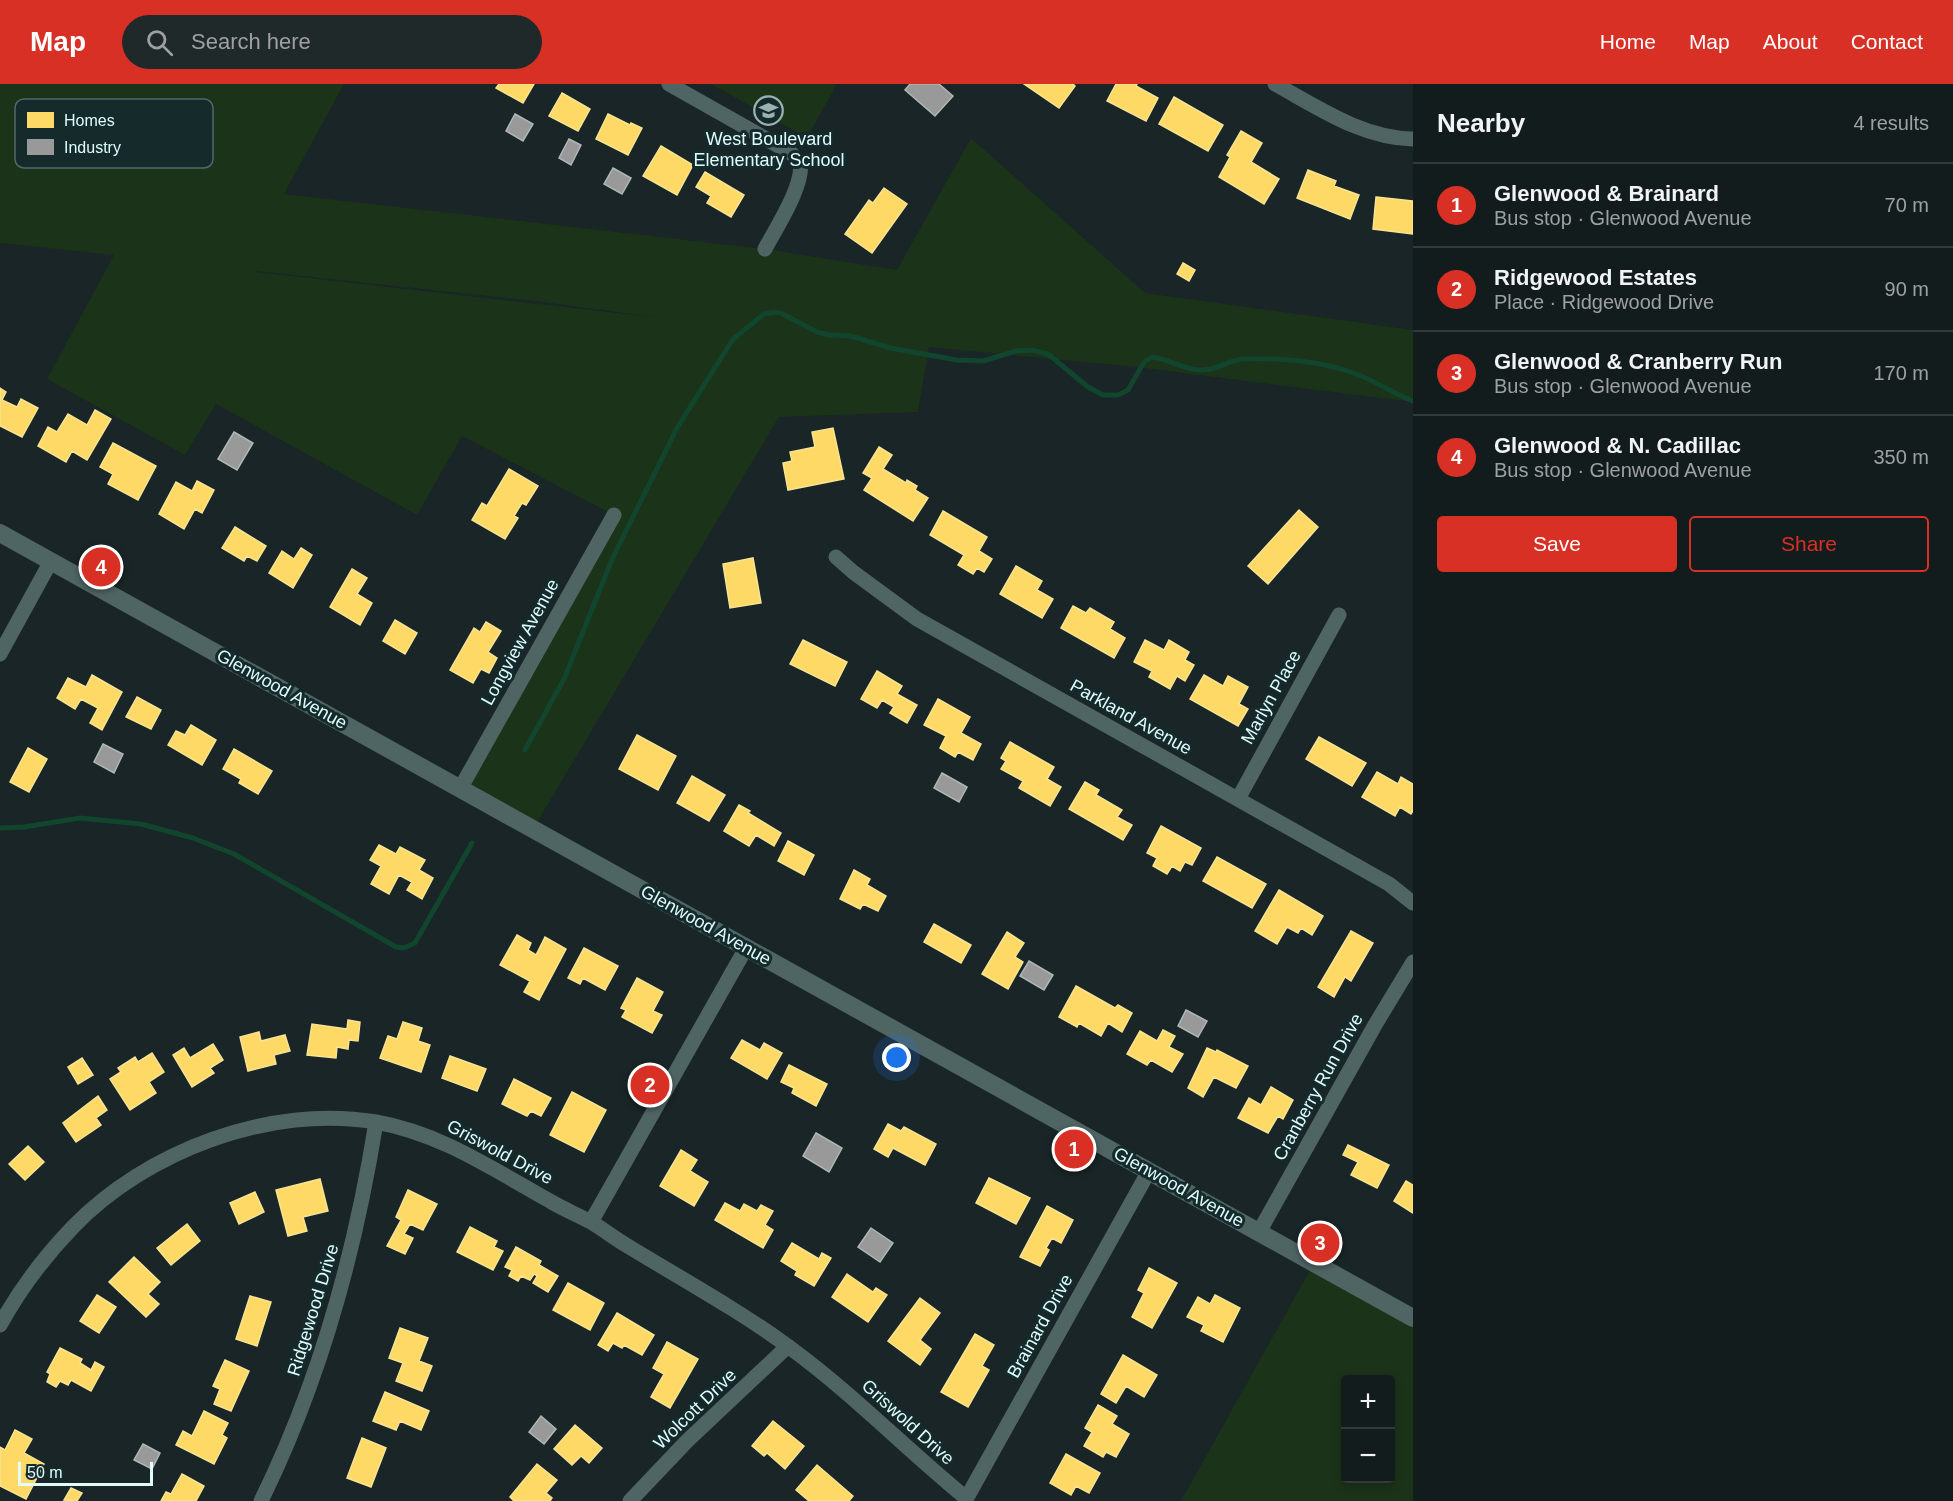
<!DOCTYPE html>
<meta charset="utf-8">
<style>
:root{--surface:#131c1c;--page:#202929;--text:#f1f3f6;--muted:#9da1a3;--line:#323a3b;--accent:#d93025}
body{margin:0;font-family:Helvetica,sans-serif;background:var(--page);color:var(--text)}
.controls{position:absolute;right:18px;bottom:18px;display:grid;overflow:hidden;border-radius:6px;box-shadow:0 3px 9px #0003}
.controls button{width:54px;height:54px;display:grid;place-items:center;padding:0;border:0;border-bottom:2px solid var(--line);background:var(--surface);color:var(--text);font:30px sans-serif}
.scale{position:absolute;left:18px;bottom:15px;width:135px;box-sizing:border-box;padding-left:6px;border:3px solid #e0fcfd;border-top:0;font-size:16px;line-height:21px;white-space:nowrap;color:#e0fcfd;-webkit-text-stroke:4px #142a2b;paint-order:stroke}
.you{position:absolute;left:897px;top:974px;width:21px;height:21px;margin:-15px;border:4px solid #fff;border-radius:50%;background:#1a73e8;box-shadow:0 0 0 9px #1a73e833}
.badge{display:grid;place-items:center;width:39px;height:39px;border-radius:50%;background:var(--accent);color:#fff;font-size:20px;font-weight:700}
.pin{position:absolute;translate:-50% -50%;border:3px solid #fff;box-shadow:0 2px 6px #0006}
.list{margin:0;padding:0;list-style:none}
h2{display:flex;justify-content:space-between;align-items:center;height:78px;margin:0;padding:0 24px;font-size:26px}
h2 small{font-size:20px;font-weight:400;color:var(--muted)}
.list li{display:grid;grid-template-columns:39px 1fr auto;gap:18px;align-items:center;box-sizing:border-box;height:84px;padding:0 24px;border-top:2px solid var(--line)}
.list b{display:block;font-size:22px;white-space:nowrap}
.list p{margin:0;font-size:20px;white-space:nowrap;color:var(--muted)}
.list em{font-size:20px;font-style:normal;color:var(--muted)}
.actions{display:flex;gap:12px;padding:18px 24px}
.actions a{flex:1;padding:14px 0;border:2px solid var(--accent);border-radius:6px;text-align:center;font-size:21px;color:var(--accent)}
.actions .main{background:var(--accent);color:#fff}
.icon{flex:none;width:33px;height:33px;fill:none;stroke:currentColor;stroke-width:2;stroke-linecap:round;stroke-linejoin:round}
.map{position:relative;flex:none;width:1413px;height:1417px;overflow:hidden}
header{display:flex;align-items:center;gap:36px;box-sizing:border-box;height:84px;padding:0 30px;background:var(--accent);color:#fff}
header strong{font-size:28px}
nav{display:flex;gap:33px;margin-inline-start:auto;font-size:21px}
.search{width:420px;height:54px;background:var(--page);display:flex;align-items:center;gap:15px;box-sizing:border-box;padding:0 21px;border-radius:33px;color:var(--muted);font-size:22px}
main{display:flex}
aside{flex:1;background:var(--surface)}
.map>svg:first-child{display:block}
.green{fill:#1b3319;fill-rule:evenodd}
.homes{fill:#ffd966;stroke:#f6e493;stroke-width:1.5}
.industry{fill:#999;stroke:#aeb7b7;stroke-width:1.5}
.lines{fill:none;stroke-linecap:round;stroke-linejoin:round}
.stream{stroke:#11452d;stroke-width:5}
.minor{stroke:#4f6564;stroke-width:15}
.tertiary{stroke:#4f6564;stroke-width:18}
.labels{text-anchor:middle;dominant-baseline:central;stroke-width:6;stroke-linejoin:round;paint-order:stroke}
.poi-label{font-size:18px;fill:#e0fcfd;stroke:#142a2b}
.street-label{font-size:18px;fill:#e0fcfd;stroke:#142a2b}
.key{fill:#142a2b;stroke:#51696a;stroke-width:1.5}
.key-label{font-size:16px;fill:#e0fcfd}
</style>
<header>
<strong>Map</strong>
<div class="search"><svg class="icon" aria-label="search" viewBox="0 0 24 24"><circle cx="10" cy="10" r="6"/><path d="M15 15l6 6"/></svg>Search here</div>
<nav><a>Home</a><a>Map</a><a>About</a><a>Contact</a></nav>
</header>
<main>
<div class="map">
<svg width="1413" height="1417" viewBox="0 0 1413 1417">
<rect width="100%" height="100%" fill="#192526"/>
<path class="green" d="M 0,0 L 344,0 L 284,110 L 765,165 L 897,186 L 971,54 L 1145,209 L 1413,246 L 1413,318 L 1136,283 L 929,263 L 918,328 L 779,333 L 533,745 L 460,705 L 614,431 L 462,352 L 417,431 L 216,320 L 185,371 L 47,295 L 114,171 L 0,159 ZM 256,187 L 536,217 L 653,233 L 256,188 Z
M 711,0 L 837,0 L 807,54 Z
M 1314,1179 L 1413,1234 L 1413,1417 L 1181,1417 ZM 1346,1296 L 1390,1296 L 1390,1394 L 1346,1394 Z"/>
<path class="homes" d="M 499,0 L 534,0 L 523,19 L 496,4 Z
M 1024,0 L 1073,0 L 1075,2 L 1059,24 Z
M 1116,0 L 1137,0 L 1136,2 L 1158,14 L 1146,37 L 1107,17 Z
M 562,9 L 590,25 L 578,47 L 549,32 Z
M 1174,13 L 1223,41 L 1208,67 L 1159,40 Z
M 608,30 L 630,41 L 631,39 L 642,44 L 628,71 L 596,55 Z
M 1241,47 L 1262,59 L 1251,78 L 1279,95 L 1264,120 L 1219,93 L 1230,73 L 1227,71 Z
M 661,62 L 693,81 L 677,111 L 643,92 Z
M 1308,86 L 1336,97 L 1334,102 L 1359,111 L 1350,135 L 1297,114 Z
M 705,88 L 744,111 L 731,133 L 707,119 L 711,112 L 696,103 Z
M 884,104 L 907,120 L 872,169 L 845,150 L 869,116 L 873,119 Z
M 1376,113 L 1413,117 L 1413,150 L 1373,145 Z
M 1183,179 L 1195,186 L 1189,197 L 1177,190 Z
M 0,304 L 6,308 L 2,316 L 17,323 L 21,315 L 38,324 L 22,353 L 0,342 Z
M 95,326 L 111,335 L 87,376 L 72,367 L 66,378 L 38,362 L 48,343 L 57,348 L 68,330 L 87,341 Z
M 833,344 L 844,395 L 788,406 L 783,379 L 792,377 L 790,368 L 815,363 L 812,348 Z
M 113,359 L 156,382 L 138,416 L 108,400 L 113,390 L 100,383 Z
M 879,363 L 892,371 L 883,385 L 906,399 L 907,396 L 917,402 L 915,406 L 928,414 L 913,437 L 864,406 L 872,394 L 863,389 Z
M 509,385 L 538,402 L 526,421 L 522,419 L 514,432 L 518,434 L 505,455 L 472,436 L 482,419 L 487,422 Z
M 197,397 L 214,406 L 202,429 L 195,425 L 184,445 L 159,430 L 176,398 L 192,407 Z
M 1299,426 L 1318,443 L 1268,500 L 1248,482 Z
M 943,427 L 987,453 L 979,467 L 992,475 L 984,488 L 977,484 L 973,490 L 958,481 L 964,471 L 930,451 Z
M 235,443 L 266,462 L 257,477 L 247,472 L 244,477 L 222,464 Z
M 301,464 L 312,471 L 293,504 L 269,489 L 282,467 L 294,475 Z
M 753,474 L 761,519 L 730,524 L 723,480 Z
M 1016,482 L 1042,497 L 1037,506 L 1053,515 L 1042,534 L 1000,510 Z
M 352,485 L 367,494 L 357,510 L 372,519 L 360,541 L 330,523 Z
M 1073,522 L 1086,529 L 1090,524 L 1114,538 L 1110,545 L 1125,554 L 1114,574 L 1061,544 Z
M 395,536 L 417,549 L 405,570 L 383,557 Z
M 486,538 L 501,547 L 488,568 L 497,574 L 489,589 L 481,585 L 473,599 L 450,586 L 474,544 L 480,548 Z
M 803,556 L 847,578 L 835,602 L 790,580 Z
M 1145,556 L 1164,566 L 1169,556 L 1189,568 L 1185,576 L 1194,581 L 1185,597 L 1177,592 L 1170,605 L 1149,593 L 1152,587 L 1134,578 Z
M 877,587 L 902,602 L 897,610 L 917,621 L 907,639 L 890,629 L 894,623 L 882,616 L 877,624 L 861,615 Z
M 92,591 L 122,608 L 102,646 L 90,639 L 98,624 L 81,615 L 75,625 L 57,614 L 68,594 L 86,603 Z
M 1204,591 L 1223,602 L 1228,592 L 1248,603 L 1239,620 L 1248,625 L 1238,642 L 1190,615 Z
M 137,613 L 161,626 L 151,645 L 126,633 Z
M 938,615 L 970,633 L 961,649 L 981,660 L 973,676 L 958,668 L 955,673 L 940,664 L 946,652 L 924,641 Z
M 191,641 L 216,656 L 202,681 L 168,661 L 176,647 L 185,651 Z
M 637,651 L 676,672 L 658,706 L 619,685 Z
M 1319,653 L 1366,679 L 1352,702 L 1306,675 Z
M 1010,658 L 1054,683 L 1047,695 L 1061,703 L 1050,722 L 1019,704 L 1023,697 L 1001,685 L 1006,677 L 1001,674 Z
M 28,664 L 47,675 L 29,708 L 10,698 Z
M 234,665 L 272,687 L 258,710 L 239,699 L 241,695 L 223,685 Z
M 1377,688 L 1398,700 L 1401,693 L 1413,700 L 1413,727 L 1411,730 L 1400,723 L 1395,732 L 1362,713 Z
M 692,692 L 725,711 L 709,737 L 677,719 Z
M 1085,698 L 1099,706 L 1096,711 L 1122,726 L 1117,733 L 1132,741 L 1123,756 L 1069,725 Z
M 739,721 L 750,727 L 748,729 L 781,749 L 774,762 L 756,751 L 749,762 L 724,747 Z
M 1161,742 L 1201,764 L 1192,781 L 1185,778 L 1180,787 L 1172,782 L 1167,790 L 1153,782 L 1157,774 L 1147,769 Z
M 788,757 L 814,771 L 804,791 L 778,777 Z
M 379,761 L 396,770 L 400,763 L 425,776 L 419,786 L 433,794 L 422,815 L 407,806 L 412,798 L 399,791 L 389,810 L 371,800 L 381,782 L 370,776 Z
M 1217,773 L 1266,800 L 1252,824 L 1203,797 Z
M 854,786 L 870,795 L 867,801 L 886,812 L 878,827 L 863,820 L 860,825 L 840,815 Z
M 1279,806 L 1323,832 L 1312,851 L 1301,844 L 1298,849 L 1287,843 L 1277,860 L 1255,847 Z
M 934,840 L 971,861 L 961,879 L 924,858 Z
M 1351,847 L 1373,859 L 1351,897 L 1345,893 L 1334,913 L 1318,903 Z
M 1007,848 L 1024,859 L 1015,873 L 1023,878 L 1008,905 L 982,890 Z
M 517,851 L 531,859 L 528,866 L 536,871 L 545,853 L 566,865 L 539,916 L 524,908 L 530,897 L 500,881 Z
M 584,864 L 618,882 L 605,906 L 583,894 L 580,900 L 568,894 Z
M 637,894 L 663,908 L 653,927 L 662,931 L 652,949 L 622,933 L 626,926 L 621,924 Z
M 1076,902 L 1115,924 L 1118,921 L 1132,929 L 1122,948 L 1108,939 L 1101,952 L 1079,939 L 1077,943 L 1059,933 Z
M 348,936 L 360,938 L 358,957 L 349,956 L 348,965 L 337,963 L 336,974 L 307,971 L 312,940 L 347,945 Z
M 403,938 L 422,944 L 418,957 L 430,961 L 421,988 L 380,974 L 388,952 L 397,955 Z
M 1163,946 L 1175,952 L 1169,963 L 1183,970 L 1172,988 L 1151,976 L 1147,981 L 1127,970 L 1140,947 L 1157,957 Z
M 259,948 L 261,957 L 285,951 L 290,967 L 274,971 L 276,980 L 248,987 L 240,953 Z
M 742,956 L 760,966 L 764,959 L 782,969 L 767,995 L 731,974 Z
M 213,960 L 223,976 L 210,984 L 214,989 L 192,1003 L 173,971 L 184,964 L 190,974 Z
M 1207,964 L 1216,968 L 1217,966 L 1248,982 L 1236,1004 L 1214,993 L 1203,1013 L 1188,1004 Z
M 152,969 L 164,988 L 149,998 L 156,1009 L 130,1026 L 110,995 L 121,988 L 118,984 L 135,973 L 138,978 Z
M 450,972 L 486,985 L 477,1007 L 442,994 Z
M 82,974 L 93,991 L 78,1000 L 68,983 Z
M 789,981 L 827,1000 L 816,1022 L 792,1009 L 794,1004 L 781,998 Z
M 514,995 L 551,1014 L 541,1032 L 531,1027 L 527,1032 L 502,1020 Z
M 1271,1003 L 1293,1016 L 1283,1035 L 1278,1032 L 1268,1049 L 1238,1034 L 1249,1014 L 1261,1021 Z
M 572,1008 L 606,1026 L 584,1068 L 550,1051 Z
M 98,1012 L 107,1026 L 96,1034 L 101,1041 L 76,1058 L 63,1039 Z
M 888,1040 L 901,1047 L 904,1043 L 936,1060 L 925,1081 L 893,1064 L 888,1073 L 874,1065 Z
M 1348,1061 L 1389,1081 L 1377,1104 L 1351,1091 L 1358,1078 L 1343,1071 Z
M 28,1062 L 44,1078 L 25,1096 L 9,1080 Z
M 681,1066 L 697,1076 L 690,1087 L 708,1098 L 694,1122 L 660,1102 Z
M 989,1094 L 1030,1114 L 1016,1140 L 976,1119 Z
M 320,1095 L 328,1127 L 303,1133 L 307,1147 L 288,1152 L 276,1106 Z
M 1406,1097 L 1413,1101 L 1413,1129 L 1394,1117 Z
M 408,1106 L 437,1120 L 423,1146 L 410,1140 L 404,1150 L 413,1154 L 405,1170 L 387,1162 L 401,1136 L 396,1133 Z
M 255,1108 L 264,1128 L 239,1140 L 230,1119 Z
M 725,1119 L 740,1127 L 744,1120 L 757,1127 L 761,1121 L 773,1127 L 765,1141 L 773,1146 L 763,1164 L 715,1136 Z
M 1047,1122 L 1073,1136 L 1061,1159 L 1052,1154 L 1046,1164 L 1049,1166 L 1040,1182 L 1020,1173 Z
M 187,1140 L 200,1157 L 171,1181 L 157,1164 Z
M 470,1143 L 497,1157 L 494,1163 L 503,1167 L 493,1186 L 457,1168 Z
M 792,1159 L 819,1175 L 822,1169 L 831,1174 L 814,1202 L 795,1191 L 797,1187 L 781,1177 Z
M 516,1163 L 541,1177 L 539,1181 L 558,1192 L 548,1208 L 533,1199 L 537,1192 L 534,1190 L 530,1196 L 521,1192 L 518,1197 L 509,1192 L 512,1186 L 505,1183 Z
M 134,1173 L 160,1198 L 148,1210 L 159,1220 L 146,1233 L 109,1198 Z
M 1149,1184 L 1177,1199 L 1152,1244 L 1132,1233 L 1144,1209 L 1138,1206 Z
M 847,1190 L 873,1208 L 876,1204 L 887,1211 L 868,1238 L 832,1213 Z
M 568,1199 L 604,1219 L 590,1246 L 553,1226 Z
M 97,1211 L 116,1223 L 99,1249 L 80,1237 Z
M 1215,1211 L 1240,1224 L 1223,1258 L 1201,1247 L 1204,1241 L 1187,1233 L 1198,1213 L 1210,1220 Z
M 250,1212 L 271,1218 L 257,1262 L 236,1255 Z
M 920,1214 L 940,1229 L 920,1256 L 931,1265 L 920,1281 L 888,1257 Z
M 617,1229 L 654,1251 L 642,1271 L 624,1261 L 622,1264 L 613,1259 L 608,1267 L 598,1261 Z
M 400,1244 L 428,1254 L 419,1277 L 432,1282 L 422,1307 L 396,1297 L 403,1279 L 389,1274 Z
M 975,1250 L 994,1261 L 982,1282 L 989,1286 L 968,1323 L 941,1308 Z
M 667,1258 L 698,1275 L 670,1324 L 651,1313 L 664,1290 L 653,1284 Z
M 60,1264 L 82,1275 L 80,1279 L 91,1286 L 95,1278 L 104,1283 L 91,1307 L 71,1296 L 68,1301 L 60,1297 L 56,1303 L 47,1298 L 50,1290 L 47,1288 Z
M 1123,1271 L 1157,1291 L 1144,1313 L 1126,1302 L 1116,1319 L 1101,1310 Z
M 225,1276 L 249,1287 L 231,1327 L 214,1320 L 220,1305 L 213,1302 Z
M 385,1308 L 429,1327 L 421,1346 L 400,1337 L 396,1346 L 373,1337 Z
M 1098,1321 L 1117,1332 L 1112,1340 L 1129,1350 L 1116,1373 L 1106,1368 L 1103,1373 L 1084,1362 L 1092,1348 L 1085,1344 Z
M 204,1327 L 228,1339 L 222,1351 L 227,1354 L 214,1380 L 176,1361 L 183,1347 L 192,1352 Z
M 773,1337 L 804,1362 L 785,1385 L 767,1369 L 764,1372 L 752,1362 Z
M 575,1341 L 602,1364 L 589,1379 L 581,1372 L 572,1381 L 554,1365 Z
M 15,1346 L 32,1355 L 24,1369 L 44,1380 L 26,1415 L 0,1402 L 0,1363 L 5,1366 Z
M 362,1354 L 386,1364 L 371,1403 L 347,1394 Z
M 1066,1370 L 1100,1389 L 1089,1409 L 1076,1402 L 1071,1411 L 1050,1399 Z
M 537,1380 L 557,1396 L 546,1409 L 552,1414 L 550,1417 L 514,1417 L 510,1413 Z
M 817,1381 L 853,1412 L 849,1417 L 809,1417 L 796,1406 Z
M 182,1390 L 204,1402 L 196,1417 L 161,1417 L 166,1408 L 171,1410 Z
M 71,1404 L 82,1409 L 77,1417 L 64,1416 Z"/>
<path class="industry" d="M 910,0 L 939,0 L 953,12 L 935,32 L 905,6 Z
M 515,30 L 533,40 L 523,57 L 506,47 Z
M 569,55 L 581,61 L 571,81 L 559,74 Z
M 613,84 L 631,94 L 622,110 L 604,100 Z
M 234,348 L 253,359 L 237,386 L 218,375 Z
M 103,660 L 123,670 L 114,689 L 94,678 Z
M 942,689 L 967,703 L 959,718 L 934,704 Z
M 1029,877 L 1053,891 L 1044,906 L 1020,892 Z
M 1186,926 L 1207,937 L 1198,953 L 1178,942 Z
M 816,1049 L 842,1064 L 829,1088 L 803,1072 Z
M 871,1144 L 893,1159 L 880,1178 L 858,1163 Z
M 541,1332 L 556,1345 L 544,1360 L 529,1348 Z
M 143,1360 L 160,1369 L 152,1385 L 134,1376 Z"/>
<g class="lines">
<path class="stream" d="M 525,666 L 564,595 L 613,473 L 677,344 L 733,255 L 764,230 L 773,228 L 781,229 L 817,248 L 829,251 L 851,252 L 890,264 L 957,276 L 983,277 L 1016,267 L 1032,266 L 1048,270 L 1088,303 L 1103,311 L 1118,311 L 1128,306 L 1144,278 L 1152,273 C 1169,275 1184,286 1201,286 C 1216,287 1229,275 1245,275 C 1283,274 1323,277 1359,291 C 1377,298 1394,310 1413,317
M 0,744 L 24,743 L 80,734 L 141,740 L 193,754 L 234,770 L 396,863 L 404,864 L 415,859 L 472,759"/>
<path class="minor" d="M 669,0 L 791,69 L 800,78 C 805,100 776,144 765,165
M 1275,0 C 1319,24 1362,54 1413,55
M 836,473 L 853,488 L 917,535 L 1389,800 L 1413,819
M 0,570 L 51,477
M 460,705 L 614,431
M 1238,715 L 1339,531
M 591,1138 L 746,864
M 1259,1148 L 1375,941 L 1413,878
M 0,1241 C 20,1205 44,1173 73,1143 C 146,1067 271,1020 376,1038 C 440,1049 494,1086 550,1117 C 563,1125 578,1131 591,1138 C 603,1145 614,1154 626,1161 C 680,1194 737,1225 789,1263 C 852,1309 906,1365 966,1414
M 261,1417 C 320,1297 355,1170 376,1038
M 630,1417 L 687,1357 L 788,1262
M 965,1417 L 1149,1087"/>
<path class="tertiary" d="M 0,449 L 1413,1234"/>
</g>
<defs>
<symbol id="school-ring" viewBox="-11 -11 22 22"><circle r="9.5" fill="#142a2b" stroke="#9ab1b2" stroke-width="1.5"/><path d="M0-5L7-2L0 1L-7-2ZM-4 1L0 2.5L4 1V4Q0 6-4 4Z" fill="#9ab1b2"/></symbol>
</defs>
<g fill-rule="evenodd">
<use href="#school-ring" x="752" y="10" width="33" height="33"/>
</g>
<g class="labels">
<g class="poi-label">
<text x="769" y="55">West Boulevard<tspan x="769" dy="21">Elementary School</tspan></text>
</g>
<g class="street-label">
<text transform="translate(520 558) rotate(-61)">Longview Avenue</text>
<text transform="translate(282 605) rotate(29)">Glenwood Avenue</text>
<text transform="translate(1271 613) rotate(-61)">Marlyn Place</text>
<text transform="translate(1131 633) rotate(29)">Parkland Avenue</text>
<text transform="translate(706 841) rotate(29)">Glenwood Avenue</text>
<text transform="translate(1318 1003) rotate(-61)">Cranberry Run Drive</text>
<text transform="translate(500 1068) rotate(28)">Griswold Drive</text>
<text transform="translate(1179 1103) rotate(29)">Glenwood Avenue</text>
<text transform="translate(313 1226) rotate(-73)">Ridgewood Drive</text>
<text transform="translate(1040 1242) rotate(-61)">Brainard Drive</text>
<text transform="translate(695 1325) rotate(-44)">Wolcott Drive</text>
<text transform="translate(908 1338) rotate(42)">Griswold Drive</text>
</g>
</g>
<rect x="15" y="15" width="198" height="69" rx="9" class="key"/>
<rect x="27" y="28" width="27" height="16" fill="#ffd966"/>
<rect x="27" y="55" width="27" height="16" fill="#999"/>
<g class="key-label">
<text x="64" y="42">Homes</text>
<text x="64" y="69">Industry</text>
</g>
</svg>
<div class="controls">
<button>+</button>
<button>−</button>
</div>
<div class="scale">50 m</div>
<div class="you"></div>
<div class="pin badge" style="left:1074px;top:1065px">1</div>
<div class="pin badge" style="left:650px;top:1001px">2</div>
<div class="pin badge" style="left:1320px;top:1159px">3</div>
<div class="pin badge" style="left:101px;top:483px">4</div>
</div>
<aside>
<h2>Nearby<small>4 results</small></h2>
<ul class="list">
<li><span class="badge">1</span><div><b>Glenwood &amp; Brainard</b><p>Bus stop · Glenwood Avenue</p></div><em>70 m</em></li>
<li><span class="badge">2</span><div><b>Ridgewood Estates</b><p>Place · Ridgewood Drive</p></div><em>90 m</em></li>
<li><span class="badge">3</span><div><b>Glenwood &amp; Cranberry Run</b><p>Bus stop · Glenwood Avenue</p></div><em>170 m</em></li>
<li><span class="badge">4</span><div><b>Glenwood &amp; N. Cadillac</b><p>Bus stop · Glenwood Avenue</p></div><em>350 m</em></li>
</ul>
<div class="actions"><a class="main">Save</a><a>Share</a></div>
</aside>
</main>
